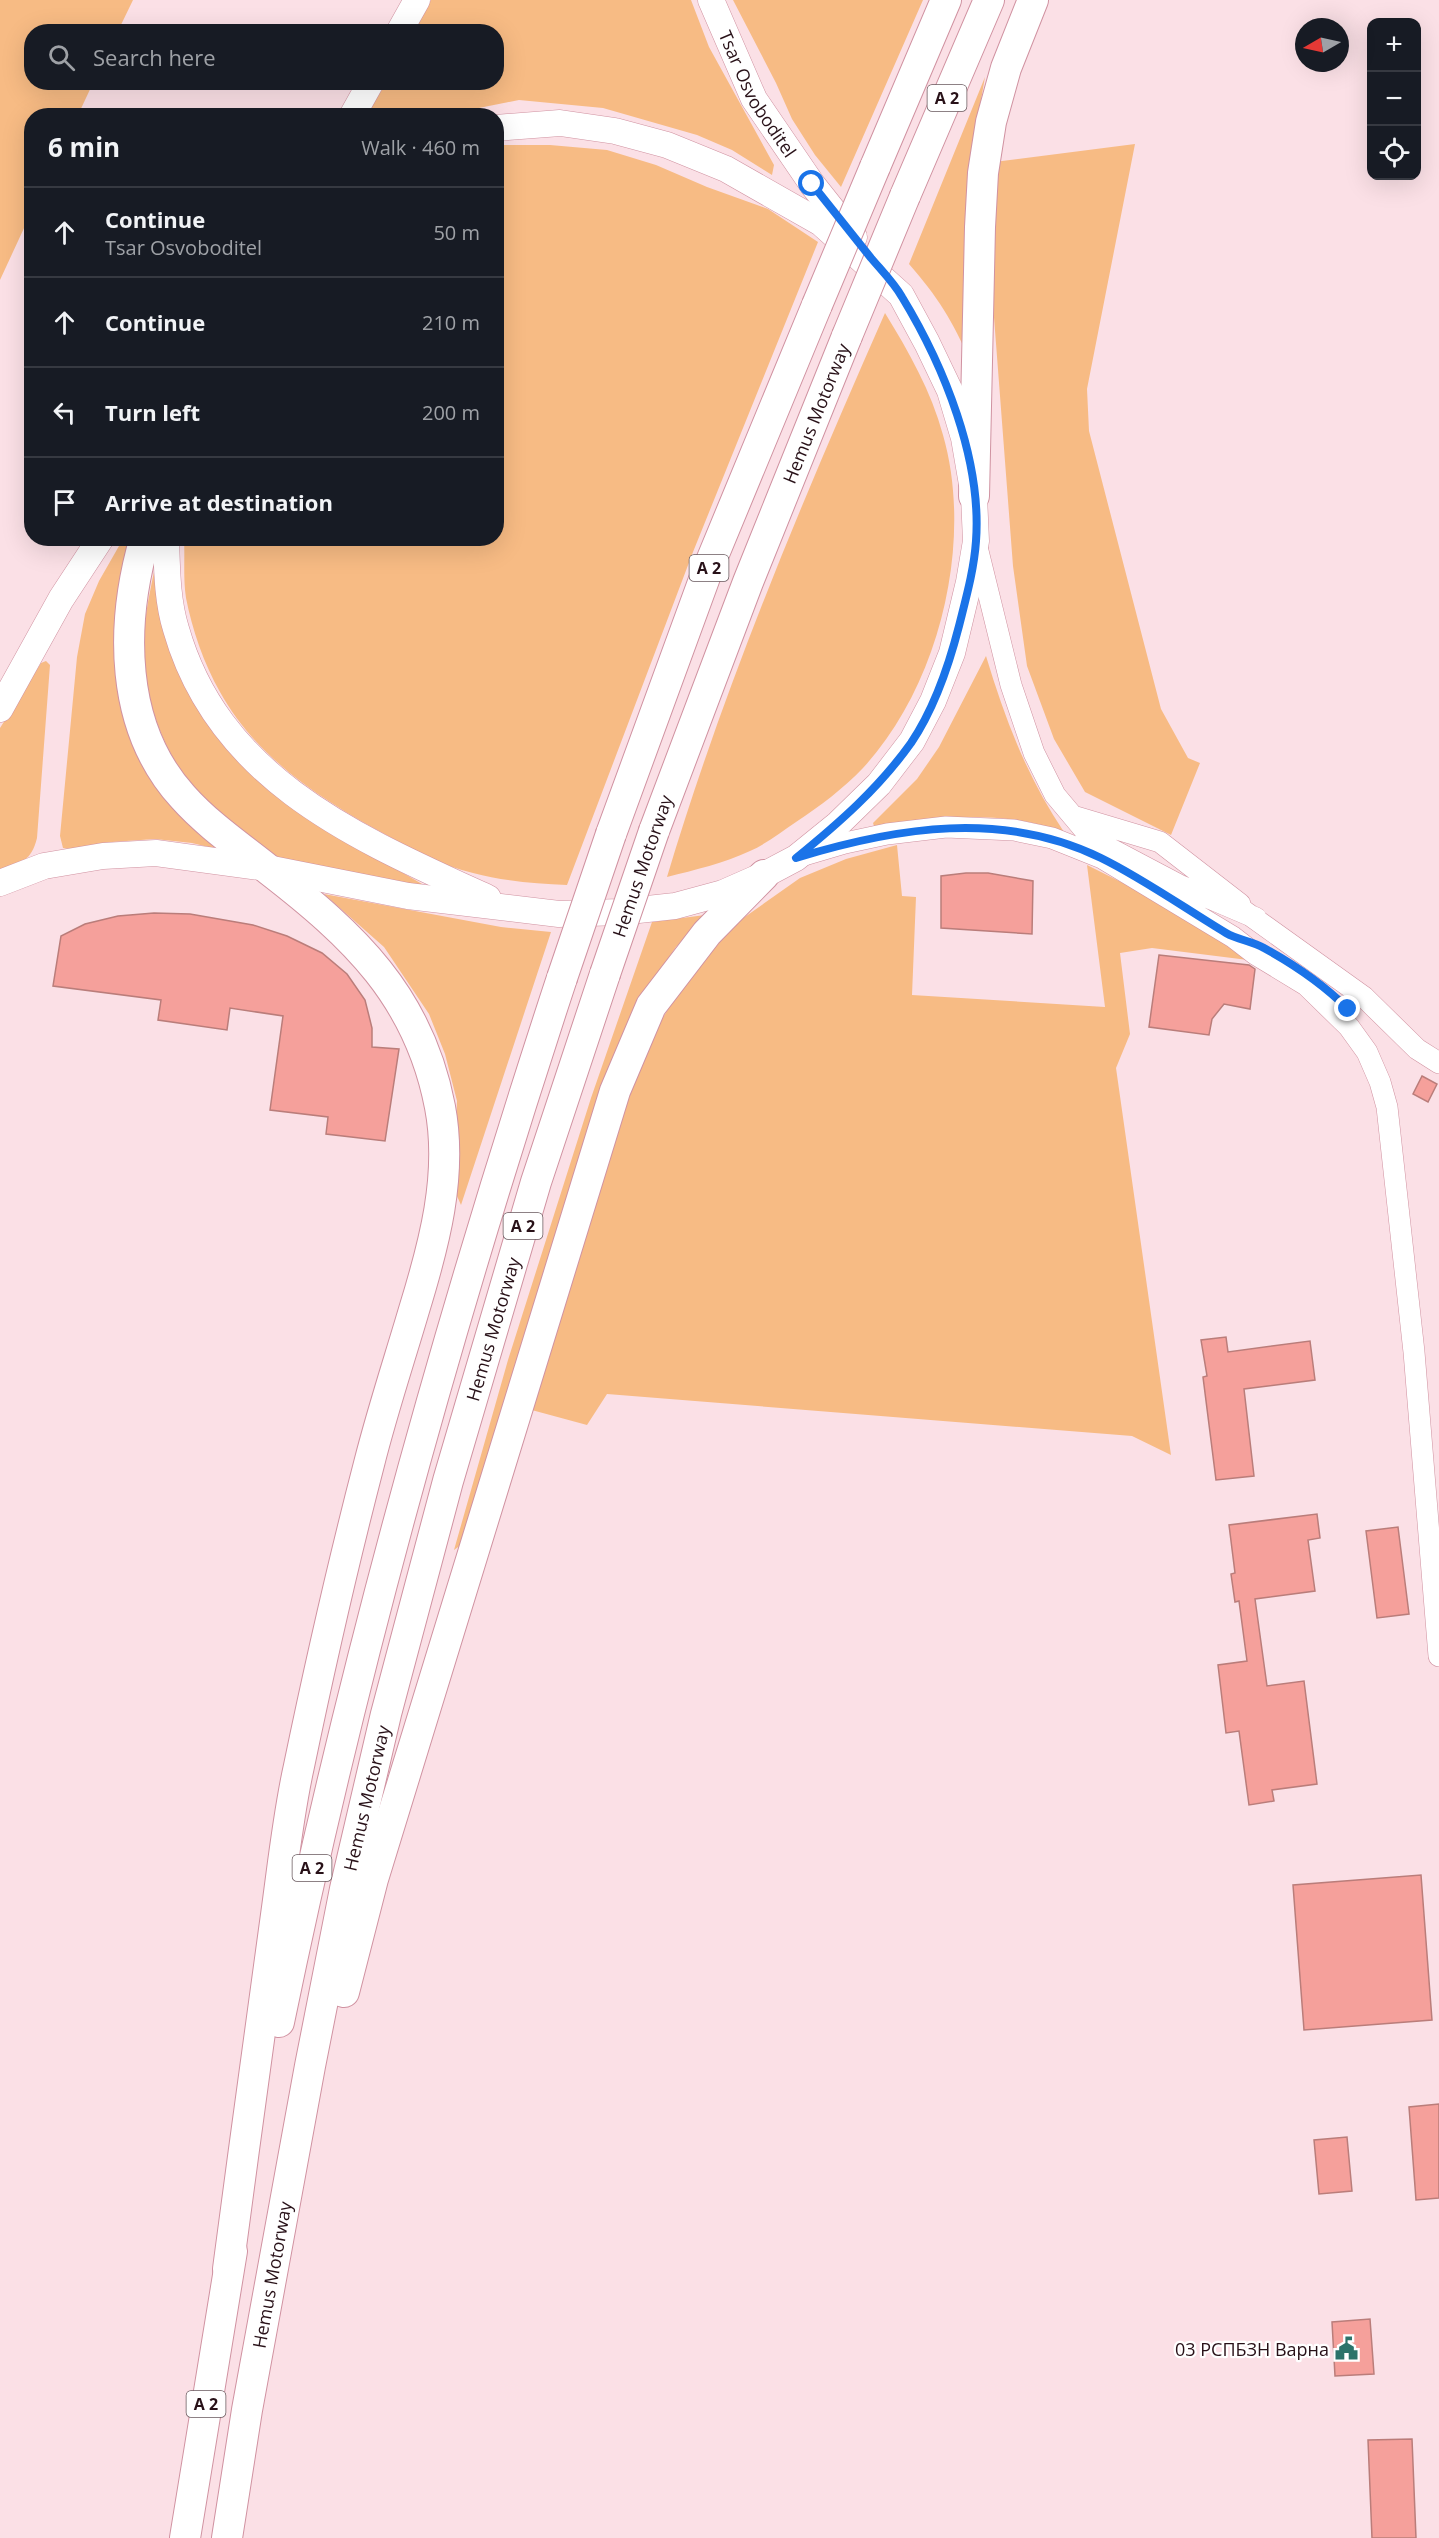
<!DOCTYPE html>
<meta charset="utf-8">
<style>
:root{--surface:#171b24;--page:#20242c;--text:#f1f3f6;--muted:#9ea1a6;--line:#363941}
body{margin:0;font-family:"Open Sans",sans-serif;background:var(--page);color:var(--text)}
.controls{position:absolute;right:18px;top:18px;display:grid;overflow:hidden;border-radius:12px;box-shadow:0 6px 24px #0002}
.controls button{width:54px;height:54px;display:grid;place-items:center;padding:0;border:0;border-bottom:2px solid var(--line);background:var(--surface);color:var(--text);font:30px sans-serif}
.compass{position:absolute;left:1295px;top:18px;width:54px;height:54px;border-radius:50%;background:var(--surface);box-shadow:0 6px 24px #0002;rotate:261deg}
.stop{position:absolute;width:18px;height:18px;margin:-14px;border:4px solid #1a73e8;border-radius:50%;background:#fff}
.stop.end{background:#1a73e8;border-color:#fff;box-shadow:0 2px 6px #0008}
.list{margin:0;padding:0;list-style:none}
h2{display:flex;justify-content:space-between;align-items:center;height:78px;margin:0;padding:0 24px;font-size:26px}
h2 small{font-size:20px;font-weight:400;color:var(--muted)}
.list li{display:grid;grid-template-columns:39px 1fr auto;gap:18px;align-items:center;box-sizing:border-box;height:90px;padding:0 24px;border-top:2px solid var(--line)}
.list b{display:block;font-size:22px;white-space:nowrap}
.list p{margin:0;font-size:20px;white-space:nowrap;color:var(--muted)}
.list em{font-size:20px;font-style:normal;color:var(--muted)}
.icon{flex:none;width:33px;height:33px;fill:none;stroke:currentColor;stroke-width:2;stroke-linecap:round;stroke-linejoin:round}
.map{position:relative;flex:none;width:1439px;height:2538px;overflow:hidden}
.search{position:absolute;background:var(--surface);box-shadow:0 6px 24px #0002;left:24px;top:24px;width:480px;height:66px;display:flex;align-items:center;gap:15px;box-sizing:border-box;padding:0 21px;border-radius:24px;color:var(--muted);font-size:22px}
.panel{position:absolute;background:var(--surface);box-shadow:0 6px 24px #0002;left:24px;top:108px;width:480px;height:438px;border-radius:24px}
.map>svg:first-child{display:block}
.green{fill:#f7bb84}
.building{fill:#f5a09b;stroke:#ba7d7a;stroke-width:1.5}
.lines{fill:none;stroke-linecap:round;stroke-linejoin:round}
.minor-casing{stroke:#d092a1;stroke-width:22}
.major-casing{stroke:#d092a1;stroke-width:27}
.highway-casing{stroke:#d092a1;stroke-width:32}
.minor{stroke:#fff;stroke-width:21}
.major{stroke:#fff;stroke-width:26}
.highway{stroke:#fff;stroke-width:30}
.highway-bridge-casing{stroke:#d092a1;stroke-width:32;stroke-linecap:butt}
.highway-bridge{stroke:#fff;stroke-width:30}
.route{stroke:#1a73e8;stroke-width:8}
.labels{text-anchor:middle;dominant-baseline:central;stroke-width:4.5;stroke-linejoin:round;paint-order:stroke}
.shield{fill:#fff;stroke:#68585d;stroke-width:1.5}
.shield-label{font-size:16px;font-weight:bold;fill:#281118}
.street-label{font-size:18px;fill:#281118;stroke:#fff}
.poi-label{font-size:18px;fill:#281118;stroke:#fff;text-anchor:end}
</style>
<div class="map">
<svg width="1439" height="2538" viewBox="0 0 1439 2538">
<rect width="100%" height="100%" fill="#fbe0e6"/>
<path class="green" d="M 0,0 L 133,0 L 118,31 L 32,32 L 32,82 L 93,83 L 78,115 L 32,116 L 31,213 L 0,280 Z
M 431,0 L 691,0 L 709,47 L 774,165 L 772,175 L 732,150 L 697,135 L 603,108 L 519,100 L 444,115 L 366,116 L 386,83 L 496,82 L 496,32 L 413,31 Z
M 733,0 L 923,0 L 841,187 L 815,155 L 792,119 L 776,83 Z
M 985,77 L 972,152 L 970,361 C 953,321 937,296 909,264 Z
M 1135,144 L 1087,389 L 1089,431 L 1161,709 L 1188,758 L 1200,763 L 1171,835 L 1085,792 L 1054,739 L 1027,666 L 1013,566 L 990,265 L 994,162 Z
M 501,145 L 550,145 L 607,150 L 656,165 L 707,187 L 768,209 L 818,242 L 693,552 L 567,885 C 535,884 504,881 473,873 C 443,866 416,851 390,837 C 323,801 257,759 220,692 C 204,664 192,629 186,598 C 183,579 185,558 184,539 L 496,538 L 497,146 Z
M 885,313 C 909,352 931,391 943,435 C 974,543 939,686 863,768 C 843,789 820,806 796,822 C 781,832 766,844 750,851 C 724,863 695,870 667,877 C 725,683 804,497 885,313 Z
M 123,539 L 142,539 L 131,713 L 237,854 L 192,843 L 155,839 L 112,842 L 75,850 L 63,848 L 60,836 L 77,657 L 85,614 L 99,581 Z
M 159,547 L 174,653 L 339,836 L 429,888 L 285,861 L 274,855 C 252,838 228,823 209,804 C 163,759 141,697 144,633 C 146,604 154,575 159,547 Z
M 986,656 C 1005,719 1027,777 1064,832 C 1004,810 936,816 874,826 L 873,823 L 917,779 L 939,747 Z
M 46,661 L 50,665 L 37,838 C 31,862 21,862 0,872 L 0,728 L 41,663 Z
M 897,845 L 902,896 L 916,897 L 912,995 L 1105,1007 L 1087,865 L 1129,886 L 1256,961 L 1152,948 L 1120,953 L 1130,1034 L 1116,1068 L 1171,1455 L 1132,1436 L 607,1394 L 587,1425 L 528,1409 L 626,1102 L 653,1034 L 690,973 L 742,919 L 800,878 L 846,859 Z
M 324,894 L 501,927 L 551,932 L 461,1205 L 453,1187 L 457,1101 L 445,1054 L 429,1014 L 384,947 Z
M 705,915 L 676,947 L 651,983 L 465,1542 L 454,1550 L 508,1360 L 591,1098 L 652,922 Z"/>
<path class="building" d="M 966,873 L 988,873 L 1033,881 L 1032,934 L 941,928 L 941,876 Z
M 154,913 L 190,914 L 253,925 L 287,936 L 322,953 L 347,974 L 365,1000 L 372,1028 L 372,1047 L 399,1049 L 385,1141 L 326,1134 L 328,1117 L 270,1110 L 283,1016 L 230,1008 L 227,1030 L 158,1020 L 161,1000 L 53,986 L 61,936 L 85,924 L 118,916 Z
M 1159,955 L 1249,965 L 1255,969 L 1250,1009 L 1224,1004 L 1212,1019 L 1209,1035 L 1149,1027 Z
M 1422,1076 L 1437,1084 L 1428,1102 L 1413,1094 Z
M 1226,1337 L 1228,1352 L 1310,1341 L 1315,1380 L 1244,1389 L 1254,1476 L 1216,1480 L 1203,1377 L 1207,1376 L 1201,1340 Z
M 1317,1514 L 1320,1538 L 1308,1540 L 1315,1591 L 1255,1599 L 1267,1686 L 1304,1681 L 1317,1784 L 1272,1790 L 1274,1801 L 1249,1805 L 1239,1731 L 1226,1733 L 1218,1665 L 1247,1661 L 1239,1601 L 1235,1602 L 1231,1574 L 1235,1573 L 1229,1525 Z
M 1398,1527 L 1409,1614 L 1377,1618 L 1366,1531 Z
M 1421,1875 L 1432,2020 L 1304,2030 L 1293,1885 Z
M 1439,2104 L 1439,2198 L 1416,2200 L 1409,2107 Z
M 1347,2137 L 1352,2191 L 1319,2194 L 1314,2140 Z
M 1370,2319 L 1374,2374 L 1335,2376 L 1332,2322 Z
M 1412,2439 L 1416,2538 L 1372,2538 L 1368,2440 Z"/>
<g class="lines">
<defs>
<path id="minor" d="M 977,547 L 1011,685 L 1034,753 L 1055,795 L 1092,839 L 1181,886 L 1256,918
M 1073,816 L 1160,842 L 1240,904
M 801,856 L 845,843 L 887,834 L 946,827 L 1014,830 L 1052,838 L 1102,858 L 1233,937 L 1255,954 L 1306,985 L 1349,1027 L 1367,1052 L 1380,1082 L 1387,1107 L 1414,1352 L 1439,1656
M 1244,911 L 1364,997 L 1417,1049 L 1439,1063"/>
<g id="major">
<path id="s1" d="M 711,0 L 754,99 L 812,184 L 854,237"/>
<path d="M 399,32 L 417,0"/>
<path d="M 352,116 L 371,82"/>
<path d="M 166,538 C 167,568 167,600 176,629 C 219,780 357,838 488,898"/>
<path d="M 0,709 L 61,599 L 101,538"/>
<path d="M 0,883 L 44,866 L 103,856 L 156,853 L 267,868 L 408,896 L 559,914 L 620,912 L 675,906 L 723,893 L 764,875 L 796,858 L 838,824 L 879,784 L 912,741 L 933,701 L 952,653 L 969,582 L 976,541 L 974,496 L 964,438 L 950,391 L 927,343 L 901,295 L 821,223 L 726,169 L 667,145 L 615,131 L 560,123 L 496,128"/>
</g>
<g id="highway">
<path d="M 875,167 L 946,0"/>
<path d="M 905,196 L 989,0"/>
<path d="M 974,496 L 980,227 L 983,173 L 991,122 L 1006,68 L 1033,0"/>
<path d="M 145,538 C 120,624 119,727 183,797 C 208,825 239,846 269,870 C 353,935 419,996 440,1107 C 453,1175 434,1245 414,1310 C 399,1361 382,1412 369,1464 C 343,1564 320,1665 299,1766 C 288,1815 283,1865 276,1915 C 259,2033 244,2151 228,2269"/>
<path id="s2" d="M 654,831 L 748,582 L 847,336"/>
<path d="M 611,834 L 709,566 L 817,305"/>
<path d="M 344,1992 L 373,1879 L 615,1091 L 651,1006 L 707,933 L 764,875"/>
<path d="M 279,2022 C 352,1668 449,1321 562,978"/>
<path d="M 185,2538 L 232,2251"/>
<path id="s3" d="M 227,2538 L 247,2410 L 310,2066 L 345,1889 L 386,1714 L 448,1481 L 536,1182 L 605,974"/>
</g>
</defs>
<use href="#minor" class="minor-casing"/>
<use href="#major" class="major-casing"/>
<use href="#highway" class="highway-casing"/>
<use href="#minor" class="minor"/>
<use href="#major" class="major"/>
<use href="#highway" class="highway"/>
<defs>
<path id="highway-bridge" d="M 817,305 L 875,167
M 847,336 L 905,196
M 605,974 L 654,831
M 562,978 L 611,834"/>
</defs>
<use href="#highway-bridge" class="highway-bridge-casing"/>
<use href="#highway-bridge" class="highway-bridge"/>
</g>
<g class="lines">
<path class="route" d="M 812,184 C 832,209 851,233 871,258 C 882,271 894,283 902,297 C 944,366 982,460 976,541 C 974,570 966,598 959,626 C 949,665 934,709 911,743 C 879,788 839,823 796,858 C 897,827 1003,810 1101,858 C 1142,878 1186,909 1226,933 C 1238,940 1252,941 1264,948 C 1295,965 1323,984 1348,1009"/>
</g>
<defs>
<symbol id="civic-bare" viewBox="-9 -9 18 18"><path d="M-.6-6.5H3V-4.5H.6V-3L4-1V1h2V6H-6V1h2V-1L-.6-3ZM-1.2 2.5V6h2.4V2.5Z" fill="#2c736a" stroke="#fff" stroke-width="2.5" paint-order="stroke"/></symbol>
</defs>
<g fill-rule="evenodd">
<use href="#civic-bare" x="1330" y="2332" width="33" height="33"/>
</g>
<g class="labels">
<g class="shield">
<rect x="927.5" y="85" width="39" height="26" rx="4.5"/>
<rect x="689.5" y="555" width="39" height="26" rx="4.5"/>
<rect x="503.5" y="1213" width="39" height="26" rx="4.5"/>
<rect x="292.5" y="1855" width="39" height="26" rx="4.5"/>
<rect x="186.5" y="2391" width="39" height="26" rx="4.5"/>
</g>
<g class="shield-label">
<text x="947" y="98">A 2</text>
<text x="709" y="568">A 2</text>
<text x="523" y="1226">A 2</text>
<text x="312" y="1868">A 2</text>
<text x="206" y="2404">A 2</text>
</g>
<g class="street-label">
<text stroke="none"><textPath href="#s1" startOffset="105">Tsar Osvoboditel</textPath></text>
<text stroke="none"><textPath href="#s2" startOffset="448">Hemus Motorway</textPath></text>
<text transform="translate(642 866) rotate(-71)">Hemus Motorway</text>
<text stroke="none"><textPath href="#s3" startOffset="1239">Hemus Motorway</textPath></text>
<text stroke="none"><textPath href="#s3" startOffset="753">Hemus Motorway</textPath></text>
<text stroke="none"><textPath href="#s3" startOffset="267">Hemus Motorway</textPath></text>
</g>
<g class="poi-label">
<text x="1329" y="2349">03 РСПБЗН Варна</text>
</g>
</g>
</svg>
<div class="controls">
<button>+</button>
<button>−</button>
<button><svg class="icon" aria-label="locate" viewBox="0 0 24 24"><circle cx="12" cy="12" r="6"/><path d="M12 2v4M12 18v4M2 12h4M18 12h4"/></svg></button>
</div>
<svg class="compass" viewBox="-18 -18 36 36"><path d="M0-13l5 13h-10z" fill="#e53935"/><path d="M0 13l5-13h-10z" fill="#9ea1a6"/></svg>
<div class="stop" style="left:812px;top:184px"></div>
<div class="stop end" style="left:1348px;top:1009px"></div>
<div class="search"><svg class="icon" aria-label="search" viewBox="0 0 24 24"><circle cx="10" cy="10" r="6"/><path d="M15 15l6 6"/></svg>Search here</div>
<section class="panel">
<h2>6 min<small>Walk · 460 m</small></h2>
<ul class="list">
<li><svg class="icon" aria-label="ahead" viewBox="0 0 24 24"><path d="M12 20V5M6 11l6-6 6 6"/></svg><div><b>Continue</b><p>Tsar Osvoboditel</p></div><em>50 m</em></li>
<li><svg class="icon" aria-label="ahead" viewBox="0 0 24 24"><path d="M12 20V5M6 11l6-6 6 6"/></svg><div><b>Continue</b></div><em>210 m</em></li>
<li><svg class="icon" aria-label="left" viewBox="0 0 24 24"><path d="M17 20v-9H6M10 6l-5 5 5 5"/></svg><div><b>Turn left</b></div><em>200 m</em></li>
<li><svg class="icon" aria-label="arrive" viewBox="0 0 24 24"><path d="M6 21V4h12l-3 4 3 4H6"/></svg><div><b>Arrive at destination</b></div></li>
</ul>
</section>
</div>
